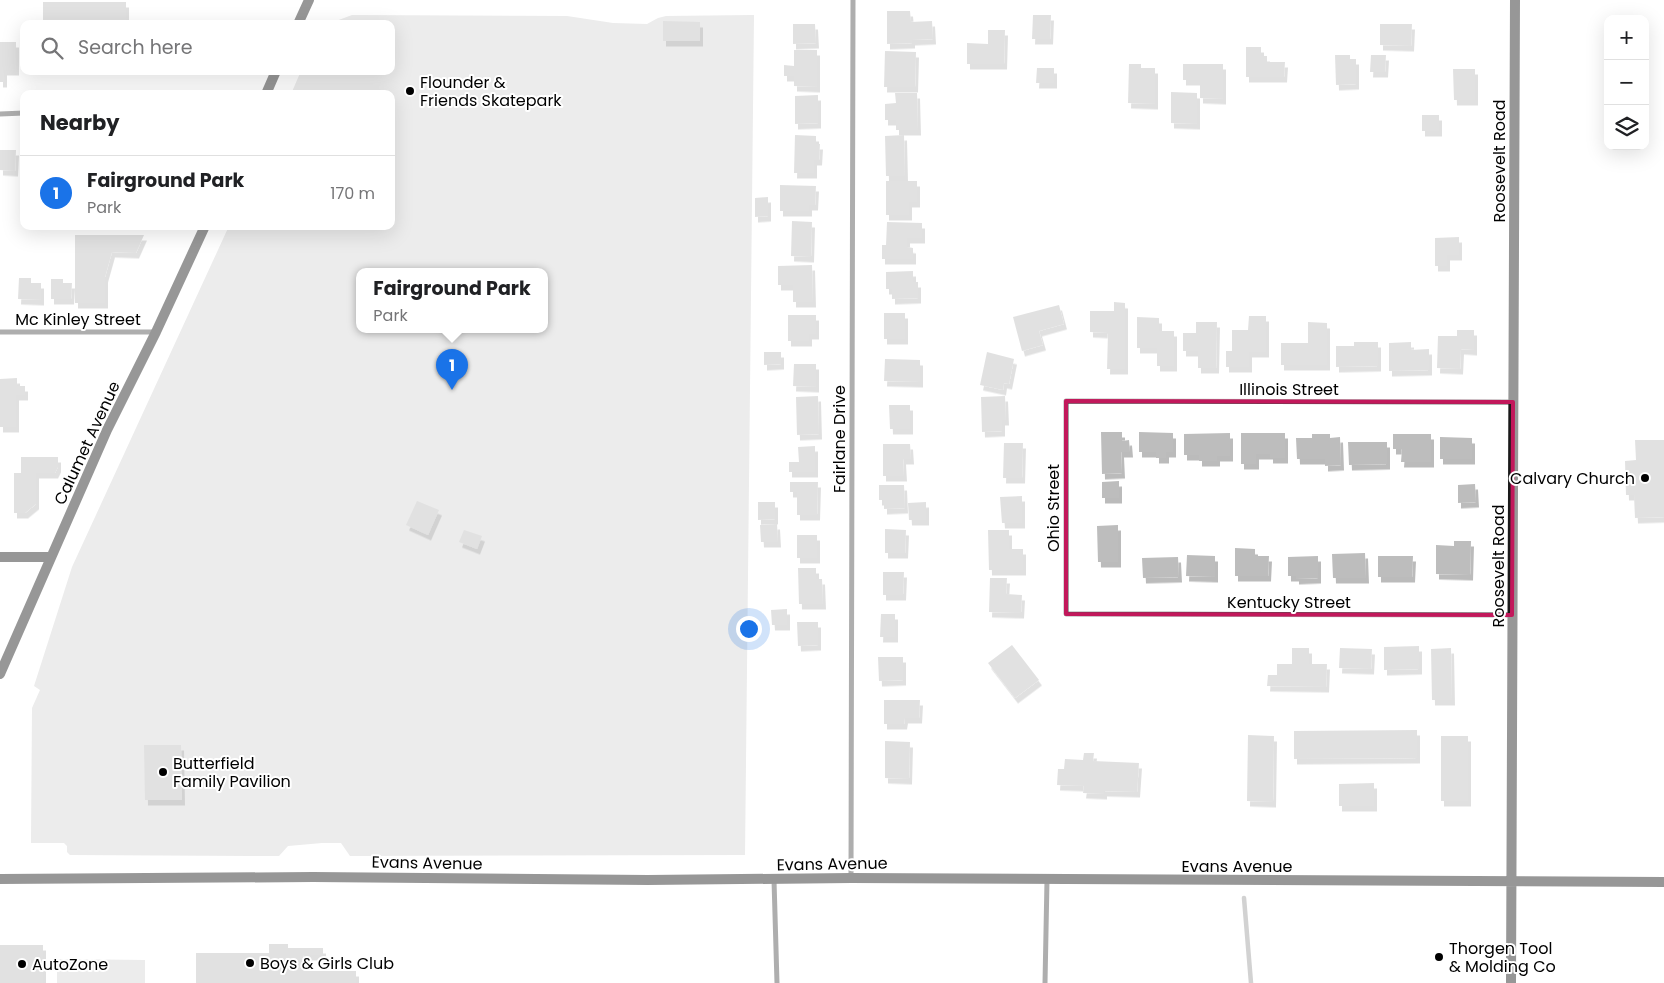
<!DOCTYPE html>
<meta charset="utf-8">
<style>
:root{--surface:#fff;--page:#f6f6f6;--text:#202124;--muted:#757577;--line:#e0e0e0;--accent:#1a73e8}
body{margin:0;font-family:Poppins,sans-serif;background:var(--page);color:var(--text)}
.controls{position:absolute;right:15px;top:15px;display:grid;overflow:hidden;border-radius:10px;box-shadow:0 5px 20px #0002}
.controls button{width:45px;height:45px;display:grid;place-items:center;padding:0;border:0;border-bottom:1px solid var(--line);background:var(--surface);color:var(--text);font:25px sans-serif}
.you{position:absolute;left:748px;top:628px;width:18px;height:18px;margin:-12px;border:4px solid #fff;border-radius:50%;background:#1a73e8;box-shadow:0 0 0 8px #1a73e833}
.badge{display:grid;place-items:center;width:32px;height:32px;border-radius:50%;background:var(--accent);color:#fff;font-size:16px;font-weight:700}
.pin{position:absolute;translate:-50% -41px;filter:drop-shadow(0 1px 2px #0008)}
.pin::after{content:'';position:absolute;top:26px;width:18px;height:15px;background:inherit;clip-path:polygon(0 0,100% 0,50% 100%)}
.popup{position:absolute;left:356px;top:268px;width:192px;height:65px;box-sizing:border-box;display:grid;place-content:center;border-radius:10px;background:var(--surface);filter:drop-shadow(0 1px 4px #0005);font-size:16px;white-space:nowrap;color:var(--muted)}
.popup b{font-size:19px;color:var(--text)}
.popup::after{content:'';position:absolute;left:50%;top:100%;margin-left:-10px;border:10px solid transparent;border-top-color:var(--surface)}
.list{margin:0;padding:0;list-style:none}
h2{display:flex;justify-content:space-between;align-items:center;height:65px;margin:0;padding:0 20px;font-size:21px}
h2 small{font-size:16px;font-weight:400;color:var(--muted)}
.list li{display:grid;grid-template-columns:32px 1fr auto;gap:15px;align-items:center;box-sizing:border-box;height:75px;padding:0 20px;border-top:1px solid var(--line)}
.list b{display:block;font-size:19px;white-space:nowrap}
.list p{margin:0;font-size:16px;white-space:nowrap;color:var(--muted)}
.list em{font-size:16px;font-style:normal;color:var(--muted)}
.icon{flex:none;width:28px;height:28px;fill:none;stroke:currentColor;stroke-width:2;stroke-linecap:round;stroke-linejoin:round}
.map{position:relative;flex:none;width:1664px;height:983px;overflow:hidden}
.search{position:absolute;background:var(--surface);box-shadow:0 5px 20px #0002;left:20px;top:20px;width:375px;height:55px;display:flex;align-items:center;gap:12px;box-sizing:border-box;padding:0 18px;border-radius:10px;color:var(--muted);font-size:19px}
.panel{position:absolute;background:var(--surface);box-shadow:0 5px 20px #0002;left:20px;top:90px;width:375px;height:140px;border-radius:10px}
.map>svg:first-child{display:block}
.green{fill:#d4d4d4;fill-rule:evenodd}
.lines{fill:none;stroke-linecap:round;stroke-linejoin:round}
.stream{stroke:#9b9b9b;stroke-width:4.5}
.building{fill:#bdbdbd;filter:url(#shadow)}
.street{stroke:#4d4d4d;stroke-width:5}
.secondary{stroke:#1a1a1a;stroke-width:10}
.marked{fill:none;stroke:#c2185b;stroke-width:4;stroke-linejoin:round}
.poi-dot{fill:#000;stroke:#fff;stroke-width:2}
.labels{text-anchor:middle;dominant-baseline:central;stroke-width:4;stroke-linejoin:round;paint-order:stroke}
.poi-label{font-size:16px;fill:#000;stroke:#fff;text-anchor:start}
.street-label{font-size:16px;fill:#000;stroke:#fff}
</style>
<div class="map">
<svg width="1664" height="983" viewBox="0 0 1664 983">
<defs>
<filter id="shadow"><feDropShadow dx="3" dy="5.5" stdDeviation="0" flood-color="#0004"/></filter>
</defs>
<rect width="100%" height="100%" fill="#fff"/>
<path class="green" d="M 352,15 L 567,16 L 613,23 L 647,24 L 658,18 L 666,16 L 754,15 L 745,855 L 350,856 L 341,843 L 322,843 L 288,846 L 279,856 L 70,855 L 67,852 L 67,846 L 64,843 L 31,843 L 32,708 L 40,690 L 34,686 L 72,567 L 78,554 L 229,226 L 391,226 L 391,94 L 291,94 L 301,71 L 391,71 L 391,24 L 328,24 ZM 360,271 L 544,271 L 544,329 L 360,329 Z
M 57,959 L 145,960 L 145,983 L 57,983 Z"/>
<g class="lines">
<path class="stream" d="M 1244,898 L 1251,983"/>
</g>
<path class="building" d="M 43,2 L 126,2 L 126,24 L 43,24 Z
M 887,11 L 910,11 L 911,22 L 932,21 L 933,39 L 912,40 L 912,43 L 887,44 Z
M 1033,15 L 1051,15 L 1050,39 L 1032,39 Z
M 663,21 L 700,22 L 700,41 L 663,41 Z
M 793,24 L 815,24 L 816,43 L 793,44 Z
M 1380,24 L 1412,24 L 1411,46 L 1380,45 Z
M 988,30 L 1005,30 L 1004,64 L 967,64 L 967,43 L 988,44 Z
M 0,42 L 16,42 L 16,70 L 4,70 L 4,82 L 0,82 Z
M 1246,47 L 1261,47 L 1261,56 L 1267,56 L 1267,62 L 1285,62 L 1284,77 L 1246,77 Z
M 794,50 L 817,50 L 817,87 L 794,86 L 794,76 L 784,76 L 784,65 L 794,66 Z
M 885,51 L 916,52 L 915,87 L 884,87 Z
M 1335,55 L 1350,55 L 1350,59 L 1356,59 L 1356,84 L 1336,85 Z
M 1371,55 L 1386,55 L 1385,72 L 1370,72 Z
M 1129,64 L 1141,64 L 1141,68 L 1155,68 L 1155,104 L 1128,103 Z
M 1183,64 L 1223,64 L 1223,99 L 1200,98 L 1200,80 L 1183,80 Z
M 1037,68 L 1054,68 L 1054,83 L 1036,83 Z
M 1453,69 L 1475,69 L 1475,100 L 1454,100 Z
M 1171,92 L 1197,93 L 1197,124 L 1171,123 Z
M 895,93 L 917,93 L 918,130 L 896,130 L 896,120 L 885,120 L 885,104 L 896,103 Z
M 818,95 L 818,123 L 795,124 L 795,96 Z
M 1422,115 L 1439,115 L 1439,131 L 1422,131 Z
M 795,135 L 816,136 L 816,144 L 820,144 L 819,160 L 814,160 L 814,173 L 794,173 Z
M 904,135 L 905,176 L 886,176 L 885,136 Z
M 0,150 L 16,150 L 15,171 L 0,170 Z
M 886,181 L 917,181 L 917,202 L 909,202 L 909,215 L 886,215 Z
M 780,185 L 816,186 L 815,205 L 809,205 L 809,211 L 780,211 Z
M 768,197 L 768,216 L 755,217 L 755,198 Z
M 792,221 L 812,222 L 811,257 L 791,256 Z
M 887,222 L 922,223 L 922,238 L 907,238 L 907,247 L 913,248 L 913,259 L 882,259 L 882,245 L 886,245 Z
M 75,235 L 144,235 L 136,253 L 112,252 L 105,277 L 105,303 L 75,303 Z
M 1459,237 L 1459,255 L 1447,255 L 1447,266 L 1435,266 L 1435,238 Z
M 812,265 L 813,302 L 793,302 L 793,285 L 778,285 L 778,266 Z
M 913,271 L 913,282 L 918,282 L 918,298 L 892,299 L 892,289 L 886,289 L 886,272 Z
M 19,278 L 31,278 L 31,283 L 41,283 L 41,300 L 18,299 Z
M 51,279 L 63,279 L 63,283 L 72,283 L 71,299 L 51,299 Z
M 1114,302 L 1125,303 L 1125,369 L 1107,369 L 1108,333 L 1090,332 L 1090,311 L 1114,311 Z
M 1059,305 L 1064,324 L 1039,331 L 1043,345 L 1022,351 L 1013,317 Z
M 884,313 L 905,313 L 905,339 L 884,339 Z
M 788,315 L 816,315 L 816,334 L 809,334 L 809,341 L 788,341 Z
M 1249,316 L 1266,316 L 1266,352 L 1249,352 L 1249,367 L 1226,367 L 1226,351 L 1232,351 L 1232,330 L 1248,330 Z
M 1137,317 L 1159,318 L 1159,331 L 1174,331 L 1174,366 L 1157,366 L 1157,348 L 1137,348 Z
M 1196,322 L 1217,322 L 1216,368 L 1198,368 L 1198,351 L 1183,351 L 1183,333 L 1196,333 Z
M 1308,322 L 1327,323 L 1327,365 L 1281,365 L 1281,343 L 1308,343 Z
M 1457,330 L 1474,330 L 1474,350 L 1461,349 L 1460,369 L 1437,368 L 1438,336 L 1457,336 Z
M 1354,342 L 1378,342 L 1378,366 L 1336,367 L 1336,346 L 1354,346 Z
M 1411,342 L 1411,350 L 1429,349 L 1429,370 L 1389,371 L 1389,343 Z
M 764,352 L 781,352 L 781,364 L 764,365 Z
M 987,352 L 1014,359 L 1009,384 L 1004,383 L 1003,390 L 980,385 Z
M 885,359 L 920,360 L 920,382 L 884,381 Z
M 794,364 L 816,364 L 816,387 L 793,386 Z
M 17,378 L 17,386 L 25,386 L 25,395 L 16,395 L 16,427 L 0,427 L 0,379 Z
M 818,396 L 819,434 L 797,435 L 796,397 Z
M 1005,396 L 1006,420 L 1002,420 L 1002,431 L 982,432 L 981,397 Z
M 889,405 L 910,405 L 910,429 L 890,429 Z
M 1101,432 L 1122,432 L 1122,441 L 1129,440 L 1130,452 L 1121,452 L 1122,473 L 1102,474 Z
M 1139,432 L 1173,433 L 1173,452 L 1166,452 L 1166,458 L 1156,458 L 1156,452 L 1139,452 Z
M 1230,433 L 1230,456 L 1217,456 L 1217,461 L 1199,461 L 1199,455 L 1184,455 L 1184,434 Z
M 1241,433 L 1285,433 L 1285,458 L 1270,458 L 1270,454 L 1256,454 L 1256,464 L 1241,464 Z
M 1312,434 L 1330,434 L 1330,438 L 1340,437 L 1341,465 L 1325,466 L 1325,459 L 1297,459 L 1296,438 L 1312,438 Z
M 1393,434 L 1431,434 L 1431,462 L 1401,462 L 1402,449 L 1393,449 Z
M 1440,437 L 1472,438 L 1472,459 L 1440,459 Z
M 1635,440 L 1664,440 L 1664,517 L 1635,518 L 1634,495 L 1626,495 L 1625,461 L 1636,460 Z
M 1348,442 L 1387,442 L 1387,464 L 1349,465 Z
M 1004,443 L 1023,443 L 1022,478 L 1003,478 Z
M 883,444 L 910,444 L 911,459 L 903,459 L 904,476 L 883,476 Z
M 815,446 L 815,472 L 789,472 L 789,462 L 799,462 L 798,447 Z
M 21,457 L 58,457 L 58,467 L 55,473 L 36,473 L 36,504 L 25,513 L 14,513 L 14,473 L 21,473 Z
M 1119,481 L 1119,498 L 1102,498 L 1102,482 Z
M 790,482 L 818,482 L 817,515 L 797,515 L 797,492 L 790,492 Z
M 1475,484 L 1476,502 L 1458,503 L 1458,485 Z
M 879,485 L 904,485 L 905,508 L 884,509 L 884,500 L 879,500 Z
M 1022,496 L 1022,523 L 1002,523 L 1000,497 Z
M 417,501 L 439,510 L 428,535 L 406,525 Z
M 758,502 L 775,502 L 775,519 L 758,520 Z
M 926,502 L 926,520 L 909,520 L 908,503 Z
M 777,524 L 778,542 L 761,542 L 760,525 Z
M 1118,525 L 1118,562 L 1098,562 L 1097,526 Z
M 885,529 L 906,530 L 905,553 L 885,553 Z
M 464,530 L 482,536 L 477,549 L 459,542 Z
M 988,530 L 1009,530 L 1009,549 L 1023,549 L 1023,570 L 989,570 Z
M 797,535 L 817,535 L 817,558 L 797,558 Z
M 1454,541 L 1471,541 L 1470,575 L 1436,574 L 1436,545 L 1454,546 Z
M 1235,548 L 1255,549 L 1255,556 L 1269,556 L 1268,576 L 1235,576 Z
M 1365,553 L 1366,578 L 1333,578 L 1332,554 Z
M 1187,555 L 1215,556 L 1215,577 L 1186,576 Z
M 1318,556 L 1318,578 L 1296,579 L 1296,576 L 1288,576 L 1288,557 Z
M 1378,556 L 1413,556 L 1412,577 L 1378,577 Z
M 1178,557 L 1179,577 L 1143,578 L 1142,558 Z
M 798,568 L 816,568 L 816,579 L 822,579 L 823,604 L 799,604 Z
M 883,572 L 904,572 L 903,595 L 883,595 Z
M 990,578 L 1007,578 L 1006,594 L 1022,595 L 1021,613 L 989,612 Z
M 787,609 L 787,625 L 772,625 L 771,610 Z
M 881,614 L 895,614 L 895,637 L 880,637 Z
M 797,622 L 818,622 L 818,645 L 798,646 Z
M 1012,645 L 1039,680 L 1015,698 L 988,663 Z
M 1419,646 L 1419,669 L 1384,670 L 1384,647 Z
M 1292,648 L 1309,648 L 1309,664 L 1327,664 L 1326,687 L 1267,686 L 1268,675 L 1277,675 L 1277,664 L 1292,664 Z
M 1340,648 L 1372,649 L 1371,669 L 1339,668 Z
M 1451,648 L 1452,700 L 1432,700 L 1431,649 Z
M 878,657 L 903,657 L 903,680 L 879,681 Z
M 884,700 L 920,700 L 919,718 L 905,718 L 904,724 L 884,724 Z
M 1417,730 L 1417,758 L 1294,759 L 1294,731 Z
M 1248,735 L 1274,736 L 1273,802 L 1247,801 Z
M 1441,736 L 1468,736 L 1468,801 L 1441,801 Z
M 885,741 L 910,742 L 909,779 L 885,778 Z
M 144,745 L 181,745 L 182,800 L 145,800 Z
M 1084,753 L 1094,753 L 1093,761 L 1139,763 L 1137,792 L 1104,791 L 1104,794 L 1083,793 L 1084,786 L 1057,785 L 1058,769 L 1064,769 L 1065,759 L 1083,760 Z
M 1374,783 L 1374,806 L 1339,806 L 1339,784 Z
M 269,944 L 288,944 L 288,948 L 323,948 L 323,955 L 303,955 L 304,971 L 356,971 L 356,983 L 196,983 L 196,953 L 269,953 Z
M 0,945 L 43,945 L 43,983 L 0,983 Z"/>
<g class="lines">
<path class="street" d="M 0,114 L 24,113
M 0,332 L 156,332
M 1512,615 L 1066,614 L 1066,401 L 1513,402
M 851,878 L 853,0
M 774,880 L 777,983
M 1045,983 L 1047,880"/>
<path class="secondary" d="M 298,24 L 309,0
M 266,94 L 276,71
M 0,557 L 51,557
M 0,674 L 107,430 L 156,332 L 205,226
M 0,879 L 313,877 L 648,880 L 851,878 L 1664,882
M 1511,983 L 1515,0"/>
</g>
<path d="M0 0H1664V983H0ZM 1066,401 L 1513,402 L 1512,615 L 1066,614 Z" fill="#fff" fill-opacity=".55" fill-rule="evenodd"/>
<path class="marked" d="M 1066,401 L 1513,402 L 1512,615 L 1066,614 Z"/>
<g class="poi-dot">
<circle cx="410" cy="91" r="5"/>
<circle cx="1645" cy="478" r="5"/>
<circle cx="163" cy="772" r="5"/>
<circle cx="1439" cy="957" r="5"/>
<circle cx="250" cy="963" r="5"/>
<circle cx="22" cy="964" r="5"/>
</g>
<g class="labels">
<g class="poi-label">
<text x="420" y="82">Flounder &amp;<tspan x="420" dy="18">Friends Skatepark</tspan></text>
<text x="1635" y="478" text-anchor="end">Calvary Church</text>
<text x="173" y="763">Butterfield<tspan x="173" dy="18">Family Pavilion</tspan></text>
<text x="1449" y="948">Thorgen Tool<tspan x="1449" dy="18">&amp; Molding Co</tspan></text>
<text x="260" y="963">Boys &amp; Girls Club</text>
<text x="32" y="964">AutoZone</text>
</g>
<g class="street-label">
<text transform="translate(1499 161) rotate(-90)">Roosevelt Road</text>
<text x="78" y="319">Mc Kinley Street</text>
<text x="1289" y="389">Illinois Street</text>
<text transform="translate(839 439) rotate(-90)">Fairlane Drive</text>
<text transform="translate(87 443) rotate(-65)">Calumet Avenue</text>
<text transform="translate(1053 508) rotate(-90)">Ohio Street</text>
<text transform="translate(1498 566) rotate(-90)">Roosevelt Road</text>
<text x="1289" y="602">Kentucky Street</text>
<text transform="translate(427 863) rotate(1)">Evans Avenue</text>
<text transform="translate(832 864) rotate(-1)">Evans Avenue</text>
<text x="1237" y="866">Evans Avenue</text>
</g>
</g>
</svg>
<div class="controls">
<button>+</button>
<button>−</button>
<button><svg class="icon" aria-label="layers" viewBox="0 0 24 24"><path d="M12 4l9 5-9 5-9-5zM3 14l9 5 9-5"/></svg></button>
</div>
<div class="you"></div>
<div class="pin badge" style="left:452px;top:390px">1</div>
<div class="popup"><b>Fairground Park</b>Park</div>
<div class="search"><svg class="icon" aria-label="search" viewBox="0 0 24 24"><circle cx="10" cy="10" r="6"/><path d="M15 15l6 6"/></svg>Search here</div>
<section class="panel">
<h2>Nearby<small></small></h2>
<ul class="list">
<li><span class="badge">1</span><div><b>Fairground Park</b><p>Park</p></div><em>170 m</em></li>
</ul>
</section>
</div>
